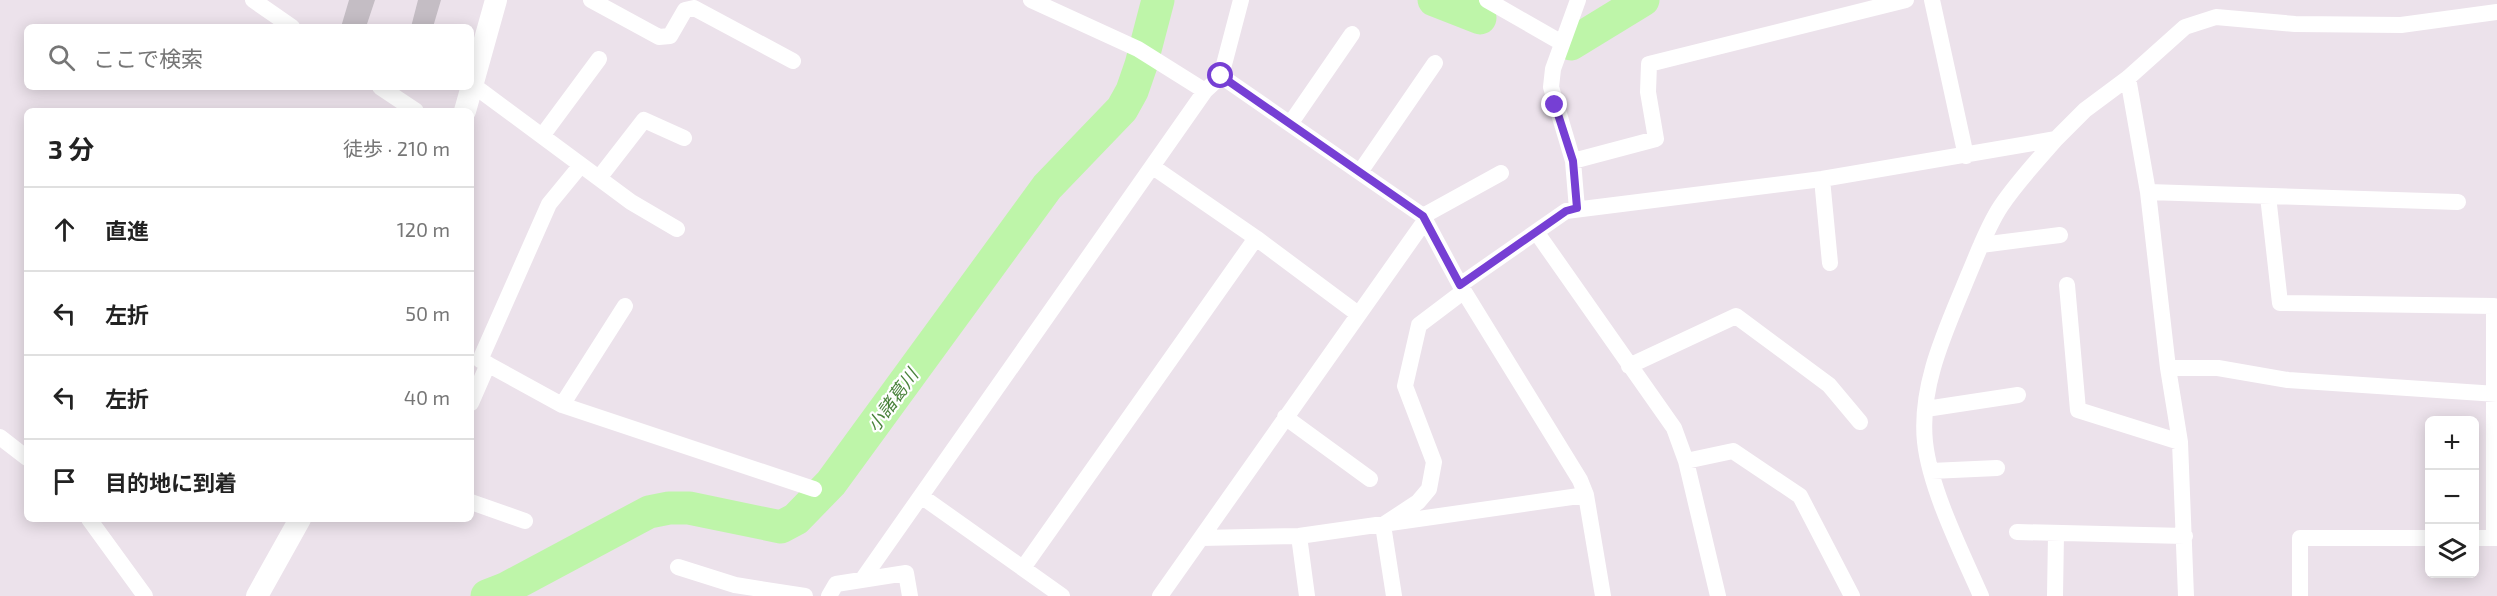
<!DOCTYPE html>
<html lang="ja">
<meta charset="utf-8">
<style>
:root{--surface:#fff;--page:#f2f2f2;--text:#222;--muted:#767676;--line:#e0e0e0}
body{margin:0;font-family:"Exo 2","Noto Sans JP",sans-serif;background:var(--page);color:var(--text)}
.controls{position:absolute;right:18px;bottom:18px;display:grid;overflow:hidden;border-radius:9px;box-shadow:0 3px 15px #0003}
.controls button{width:54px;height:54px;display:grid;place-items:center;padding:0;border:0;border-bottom:2px solid var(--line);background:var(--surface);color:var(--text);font:30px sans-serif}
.stop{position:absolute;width:18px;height:18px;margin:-14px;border:4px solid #763fd4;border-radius:50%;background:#fff}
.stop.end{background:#763fd4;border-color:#fff;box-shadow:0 2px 6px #0008}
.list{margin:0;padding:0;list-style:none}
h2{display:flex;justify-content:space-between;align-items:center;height:78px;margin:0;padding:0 24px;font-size:26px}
h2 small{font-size:20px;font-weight:400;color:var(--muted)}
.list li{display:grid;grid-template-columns:39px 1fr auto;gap:18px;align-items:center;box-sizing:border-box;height:84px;padding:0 24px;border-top:2px solid var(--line)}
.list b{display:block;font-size:22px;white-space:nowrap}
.list em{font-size:20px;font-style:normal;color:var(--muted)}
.icon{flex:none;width:33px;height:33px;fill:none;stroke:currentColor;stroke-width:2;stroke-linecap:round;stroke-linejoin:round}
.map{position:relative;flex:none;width:2497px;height:596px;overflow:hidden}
.search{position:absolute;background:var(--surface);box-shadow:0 3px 15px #0003;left:24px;top:24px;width:450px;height:66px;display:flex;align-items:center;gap:15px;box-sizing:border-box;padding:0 21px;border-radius:9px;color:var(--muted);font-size:22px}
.panel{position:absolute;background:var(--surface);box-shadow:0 3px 15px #0003;left:24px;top:108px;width:450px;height:414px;border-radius:9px}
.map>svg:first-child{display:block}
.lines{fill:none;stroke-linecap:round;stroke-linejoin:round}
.river{stroke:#bef5a9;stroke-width:33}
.building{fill:#c4bdc4}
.minor{stroke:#fff;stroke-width:16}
.secondary{stroke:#fff;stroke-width:22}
.route{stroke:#763fd4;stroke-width:8}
.labels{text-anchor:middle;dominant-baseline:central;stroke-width:4.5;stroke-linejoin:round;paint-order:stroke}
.water-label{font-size:18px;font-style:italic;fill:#4a833c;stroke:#fff}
</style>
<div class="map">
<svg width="2497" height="596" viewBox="0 0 2497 596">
<rect width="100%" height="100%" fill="#ece2eb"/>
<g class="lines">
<path class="river" d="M 1434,0 L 1480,18
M 1571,44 L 1643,0
M 487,596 L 505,589 L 649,512 L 669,508 L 689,508 L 781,527 L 796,519 L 831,483 L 1047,187 L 1122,109 L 1132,91 L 1141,65 L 1158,0"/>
</g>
<path class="building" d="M 349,0 L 375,0 L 366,27 L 341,27 Z
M 418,0 L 441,0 L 433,27 L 411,27 Z"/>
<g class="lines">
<path class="minor" d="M 253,0 L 292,27
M 591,0 L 659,37 L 670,36 L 685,10 L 694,8 L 793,61
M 1031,0 L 1138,49 L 1205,91
M 1487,0 L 1562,43
M 1932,0 L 1966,156
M 1221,76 L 1241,0
M 2128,78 L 2148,192 L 2168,368 L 2180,442 L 2186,596
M 473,85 L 631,202 L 677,229
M 380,87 L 416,111
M 1290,124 L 1352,34
M 542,136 L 599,59
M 1573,161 L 1656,139 L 1648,92 L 1649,64 L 1906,0
M 581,165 L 549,204 L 480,360 L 562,405 L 814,489
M 1153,167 L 1256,238 L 1358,314
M 1360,172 L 1435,63
M 599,178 L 644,120 L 684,138
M 1822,179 L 1830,263
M 2148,192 L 2458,202
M 2268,196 L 2280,303 L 2494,306 L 2494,538
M 1577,209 L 1573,161 L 1551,87 L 1553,69 L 1578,0
M 1423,216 L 1501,173
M 1537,233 L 1674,428 L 1686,461 L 1733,451 L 1800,496 L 1852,596
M 1981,245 L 2060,235
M 1460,285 L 1580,480 L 1586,495 L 1603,596
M 2067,285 L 2078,410 L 2180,442
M 1629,366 L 1736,316 L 1829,385 L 1860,422
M 2168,368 L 2218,368 L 2288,380 L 2497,394
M 471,403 L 488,364
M 562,405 L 625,306
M 1926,409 L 2018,395
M 1285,417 L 1370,479
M 0,437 L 27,458
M 1686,461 L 1718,596
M 1931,471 L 1997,468
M 921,496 L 1062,596
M 471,502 L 525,521
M 89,519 L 145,596
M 2017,532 L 2185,536
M 1299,536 L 1307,596
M 1201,538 L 1299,536 L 1586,495
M 2474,538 L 2497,538
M 678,567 L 735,585 L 805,596
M 1023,568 L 1256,238
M 862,580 L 1205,91 L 1221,76 L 1423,216 L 1460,285 L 1566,211 L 1822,179 L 2056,139 L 2085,110 L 2128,78 L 2185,27 L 2216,17 L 2295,24 L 2401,25 L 2497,12
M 829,596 L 836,584 L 906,573 L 910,596
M 1160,596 L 1424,222
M 1394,596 L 1383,525 L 1418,502 L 1429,489 L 1434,462 L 1405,386 L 1419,325 L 1464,291
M 1981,596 C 1962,553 1930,489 1925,442 C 1919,384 1947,328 1968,276 C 1978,253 1987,227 2001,206 C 2017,182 2037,161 2056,139
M 2055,596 L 2056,534
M 2300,596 L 2300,538 L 2430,538"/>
<path class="secondary" d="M 465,111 L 496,0
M 257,596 L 300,519"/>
</g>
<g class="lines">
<path class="route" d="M 1221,76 L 1423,216 L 1460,285 L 1566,211 L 1577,208 L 1573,161 L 1555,105"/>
</g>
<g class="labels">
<g class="water-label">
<text transform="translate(892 400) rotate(-54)">小諸葛川</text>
</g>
</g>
</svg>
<div class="controls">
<button>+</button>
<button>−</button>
<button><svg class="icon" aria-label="layers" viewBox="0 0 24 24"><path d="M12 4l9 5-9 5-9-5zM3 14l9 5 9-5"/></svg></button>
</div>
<div class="stop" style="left:1221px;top:76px"></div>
<div class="stop end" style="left:1555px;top:105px"></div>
<div class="search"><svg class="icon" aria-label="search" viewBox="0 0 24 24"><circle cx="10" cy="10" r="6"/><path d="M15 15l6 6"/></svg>ここで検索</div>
<section class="panel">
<h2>3 分<small>徒歩 · 210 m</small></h2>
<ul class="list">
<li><svg class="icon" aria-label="ahead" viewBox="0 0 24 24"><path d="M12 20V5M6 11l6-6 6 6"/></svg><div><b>直進</b></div><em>120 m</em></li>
<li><svg class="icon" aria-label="left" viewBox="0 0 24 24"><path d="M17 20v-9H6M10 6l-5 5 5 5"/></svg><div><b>左折</b></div><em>50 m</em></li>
<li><svg class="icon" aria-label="left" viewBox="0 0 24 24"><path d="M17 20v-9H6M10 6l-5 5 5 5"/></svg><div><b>左折</b></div><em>40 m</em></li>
<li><svg class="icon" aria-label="arrive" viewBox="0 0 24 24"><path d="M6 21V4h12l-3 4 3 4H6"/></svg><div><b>目的地に到着</b></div></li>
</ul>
</section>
</div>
